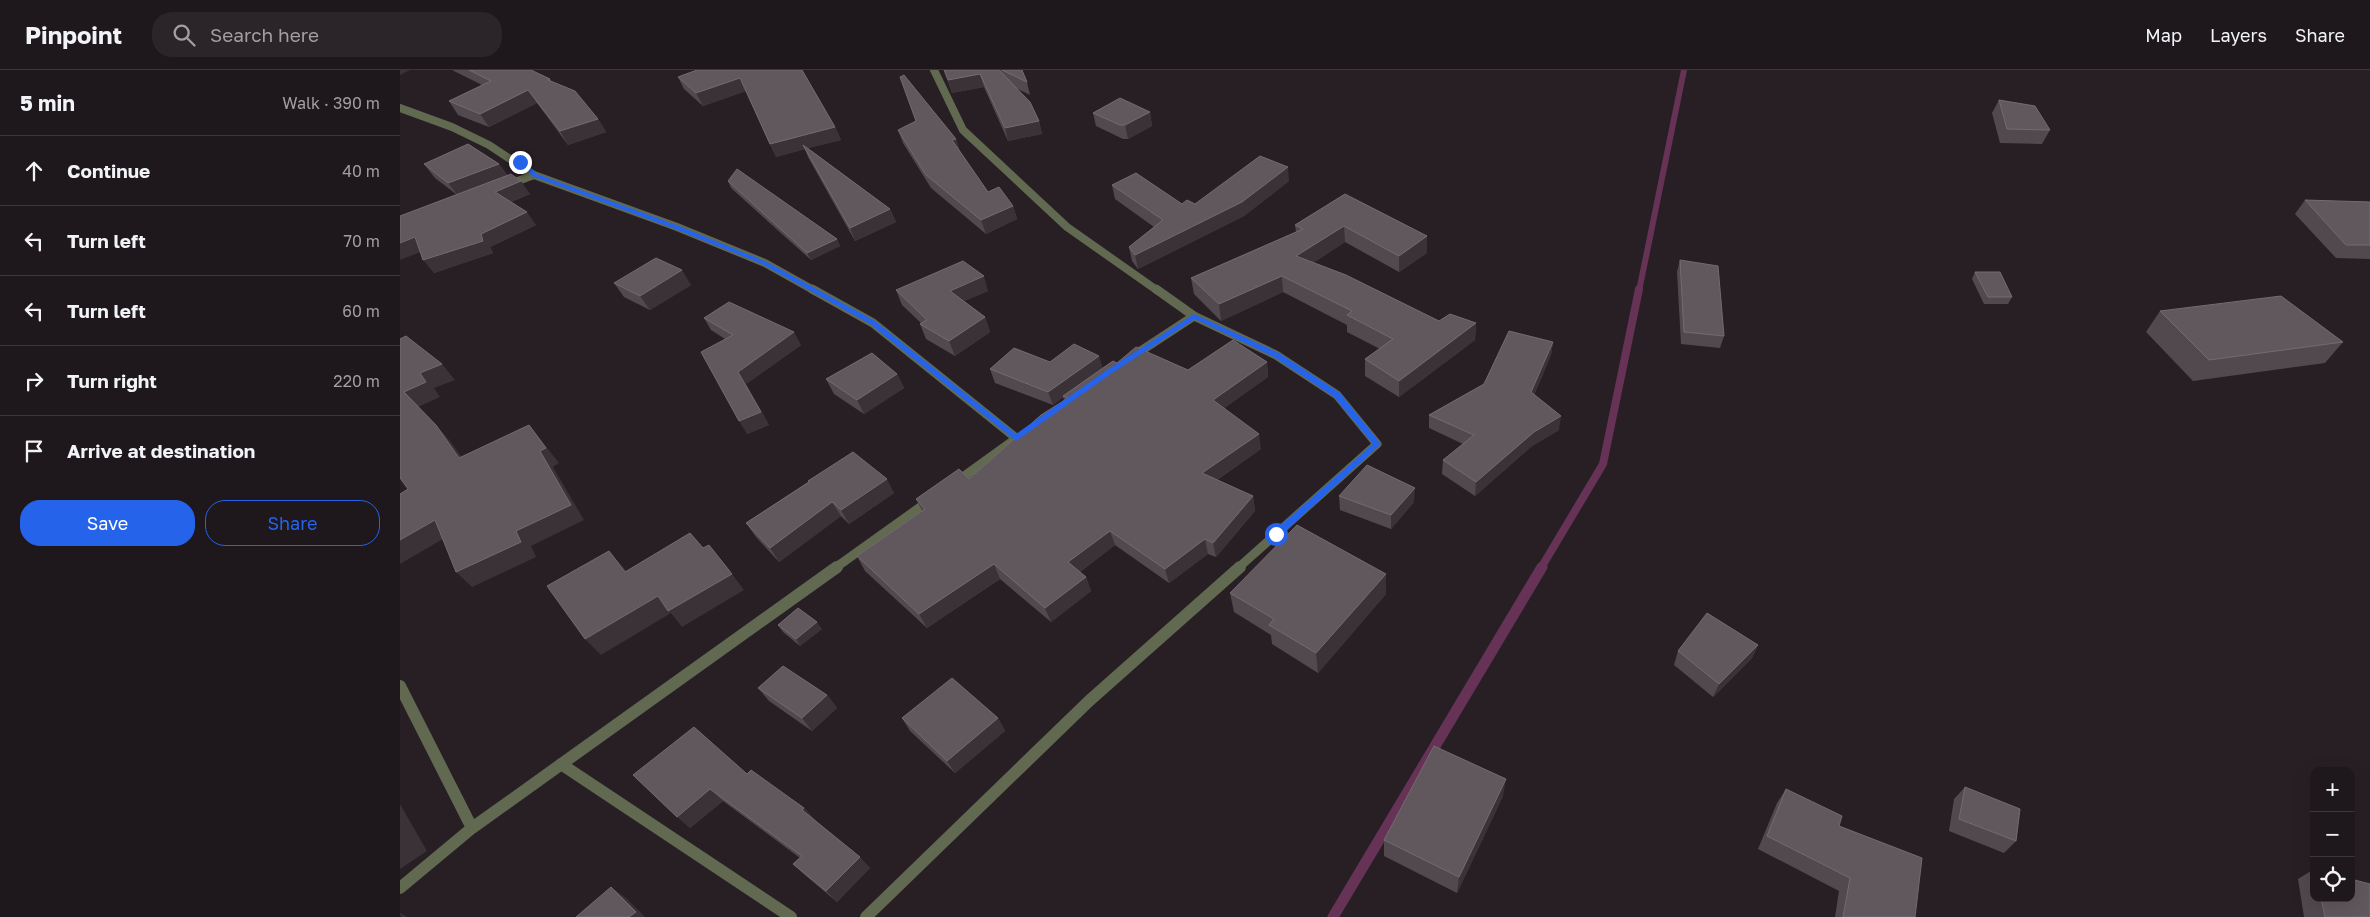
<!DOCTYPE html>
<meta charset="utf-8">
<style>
:root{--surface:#1e171c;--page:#2b2429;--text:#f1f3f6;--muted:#a19fa3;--line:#3c363b;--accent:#2563eb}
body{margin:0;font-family:"Golos Text",sans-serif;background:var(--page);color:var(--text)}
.controls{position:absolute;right:15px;bottom:15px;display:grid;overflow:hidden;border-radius:10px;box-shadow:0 5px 20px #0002}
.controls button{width:45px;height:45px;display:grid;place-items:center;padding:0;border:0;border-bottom:1px solid var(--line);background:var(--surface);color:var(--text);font:25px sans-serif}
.stop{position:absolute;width:15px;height:15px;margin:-11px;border:4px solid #2563eb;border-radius:50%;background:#fff}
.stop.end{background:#2563eb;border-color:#fff;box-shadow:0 1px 5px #0008}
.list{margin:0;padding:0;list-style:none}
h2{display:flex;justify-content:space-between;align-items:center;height:65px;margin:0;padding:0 20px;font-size:21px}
h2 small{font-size:16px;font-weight:400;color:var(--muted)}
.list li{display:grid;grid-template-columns:32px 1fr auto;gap:15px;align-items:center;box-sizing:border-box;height:70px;padding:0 20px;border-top:1px solid var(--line)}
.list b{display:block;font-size:19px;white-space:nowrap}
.list em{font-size:16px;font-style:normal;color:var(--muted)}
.actions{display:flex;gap:10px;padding:15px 20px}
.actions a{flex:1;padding:11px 0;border:1px solid var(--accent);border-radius:20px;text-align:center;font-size:18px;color:var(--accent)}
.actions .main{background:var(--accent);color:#fff}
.icon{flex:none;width:28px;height:28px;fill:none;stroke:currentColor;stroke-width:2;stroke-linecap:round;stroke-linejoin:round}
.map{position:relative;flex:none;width:1970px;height:847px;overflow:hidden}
header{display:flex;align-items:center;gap:30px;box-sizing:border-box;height:70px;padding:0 25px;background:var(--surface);border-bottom:1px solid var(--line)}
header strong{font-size:24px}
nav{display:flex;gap:28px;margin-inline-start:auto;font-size:18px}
.search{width:350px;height:45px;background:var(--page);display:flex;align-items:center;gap:12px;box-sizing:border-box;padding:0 18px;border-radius:20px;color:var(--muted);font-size:19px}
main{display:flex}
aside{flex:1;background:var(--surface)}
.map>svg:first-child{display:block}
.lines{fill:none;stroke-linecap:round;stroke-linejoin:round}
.stream-far2{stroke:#663255;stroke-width:6}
.stream-far1{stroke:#663255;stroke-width:8}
.stream{stroke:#663255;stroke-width:11}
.street-far2{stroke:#616950;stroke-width:8}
.street-far1{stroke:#616950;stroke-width:9}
.street{stroke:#616950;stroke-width:12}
.wall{fill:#52494e}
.shaded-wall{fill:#3b3238}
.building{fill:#61585d;stroke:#746b71}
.route{fill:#2563eb}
</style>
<header>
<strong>Pinpoint</strong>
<div class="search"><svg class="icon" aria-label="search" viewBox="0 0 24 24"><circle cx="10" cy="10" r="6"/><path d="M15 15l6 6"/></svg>Search here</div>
<nav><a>Map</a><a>Layers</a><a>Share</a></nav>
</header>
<main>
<aside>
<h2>5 min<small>Walk · 390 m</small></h2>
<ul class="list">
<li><svg class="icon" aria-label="ahead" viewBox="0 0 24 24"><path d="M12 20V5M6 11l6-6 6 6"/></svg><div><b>Continue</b></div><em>40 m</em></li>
<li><svg class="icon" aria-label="left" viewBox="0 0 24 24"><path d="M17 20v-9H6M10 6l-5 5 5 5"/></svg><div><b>Turn left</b></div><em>70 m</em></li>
<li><svg class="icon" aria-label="left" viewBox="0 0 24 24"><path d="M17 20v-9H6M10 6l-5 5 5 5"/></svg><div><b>Turn left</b></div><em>60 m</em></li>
<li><svg class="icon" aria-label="right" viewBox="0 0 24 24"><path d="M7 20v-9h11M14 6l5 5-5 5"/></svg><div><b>Turn right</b></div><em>220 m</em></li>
<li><svg class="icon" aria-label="arrive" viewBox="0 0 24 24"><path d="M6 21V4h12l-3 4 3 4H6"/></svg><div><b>Arrive at destination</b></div></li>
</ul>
<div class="actions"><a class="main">Save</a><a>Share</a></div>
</aside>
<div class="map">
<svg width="1970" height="847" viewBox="0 0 1970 847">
<rect width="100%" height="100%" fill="#281f25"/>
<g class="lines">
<path class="stream-far2" d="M 1239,221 L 1284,0"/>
<path class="stream-far1" d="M 1141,498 L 1203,394 L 1239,219"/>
<path class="stream" d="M 933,847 L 1142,497"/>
<path class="street-far2" d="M 534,0 L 563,60 L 667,157 L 758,221
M 0,38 L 52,57 L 89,75 L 134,105 L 277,157 L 365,193 L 415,221
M 107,115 L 134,105"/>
<path class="street-far1" d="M 412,219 L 473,253 L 616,368
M 794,246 L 876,285 L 937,325 L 977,374 L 838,498
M 733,286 L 794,246 L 756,219
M 556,412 L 617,368
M 435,498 L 530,430"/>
<path class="street" d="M 0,616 L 72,758
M 161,694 L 391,847
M 0,818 L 72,758 L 437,497
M 466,847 L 689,631 L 840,497"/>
</g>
<path class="wall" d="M 52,0 L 131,0 L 150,9 L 151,11 L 198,49 L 206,62 L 168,75 L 137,33 L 89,57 L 58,45 L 49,31 L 82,15 Z
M 297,0 L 435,57 L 441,70 L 408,78 L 490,139 L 496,152 L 455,171 L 408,87 L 405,79 L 376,87 L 346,21 L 303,36 L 284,19 L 278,7 Z
M 544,0 L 622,0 L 627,12 L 630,25 L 616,18 L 639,51 L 642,64 L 608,71 L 584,17 L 552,23 Z
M 1599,30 L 1650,60 L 1642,74 L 1600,73 L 1592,43 Z
M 750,42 L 752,56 L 728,69 L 723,69 L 696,56 L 693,43 Z
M 498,60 L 556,69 L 560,82 L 588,122 L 613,136 L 617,149 L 586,164 L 531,118 L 503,73 Z
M 24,94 L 99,94 L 107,105 L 130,124 L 111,132 L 136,155 L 90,177 L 93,183 L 34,203 L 56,124 L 35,108 Z
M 328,111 L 437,169 L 440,176 L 411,190 L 331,118 Z
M 889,111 L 844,146 L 738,199 L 732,191 L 729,177 L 754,157 L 715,129 L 712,115 L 782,134 L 795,134 Z
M 945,124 L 1027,166 L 1027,183 L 999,202 L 945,172 L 913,193 L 1039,251 L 1076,253 L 1075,270 L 999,327 L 965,306 L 965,289 L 980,279 L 947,262 L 947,255 L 883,222 L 821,251 L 794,224 L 791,208 L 896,162 L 895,155 Z
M 1905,130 L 1970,132 L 1970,189 L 1936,188 L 1895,144 Z
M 1280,190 L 1324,266 L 1320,278 L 1281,274 L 1277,202 Z
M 1575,202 L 1612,227 L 1608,234 L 1584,234 L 1572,209 Z
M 214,213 L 291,215 L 250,240 L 224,227 Z
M 496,220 L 588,221 L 564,231 L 585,247 L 590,262 L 555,286 L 526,269 L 520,254 L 521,253 L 502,235 Z
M 1760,241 L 1943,272 L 1925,293 L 1793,311 L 1746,262 Z
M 304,248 L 401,275 L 346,314 L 369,355 L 347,364 L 325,269 L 311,260 Z
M 1153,272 L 1151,285 L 1134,325 L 1159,360 L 1132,376 L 1075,426 L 1042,404 L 1043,390 L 1063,374 L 1029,358 L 1029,345 L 1084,314 Z
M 650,292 L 702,298 L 717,293 L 788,300 L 867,292 L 868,307 L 824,338 L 861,379 L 817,410 L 853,426 L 855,441 L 816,487 L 808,484 L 769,513 L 715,475 L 680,502 L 686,507 L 691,521 L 651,552 L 600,509 L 527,558 L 465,501 L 457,486 L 522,441 L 516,429 L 569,409 L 664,330 L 663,327 L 653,335 L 595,313 L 590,299 Z
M 497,304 L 504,318 L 464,344 L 434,324 L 426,309 Z
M 408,411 L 494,423 L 449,454 L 441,446 L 379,492 L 356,467 L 346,453 L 408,412 Z
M 939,426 L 1014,432 L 991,459 L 940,440 Z
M 830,523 L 986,524 L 918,603 L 872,574 L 871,565 L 834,542 Z
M 378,555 L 422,559 L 400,576 L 383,562 Z
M 1358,575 L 1352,588 L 1313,627 L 1274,595 L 1278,581 Z
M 358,618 L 427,625 L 437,638 L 412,661 L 369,631 Z
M 502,648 L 598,648 L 605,661 L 555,703 L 510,661 Z
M 347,704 L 404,738 L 415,750 L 470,798 L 437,832 L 405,805 L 393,794 L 400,788 L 323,731 L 290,758 L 233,705 Z
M 1565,717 L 1616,771 L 1604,783 L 1549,761 L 1554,729 Z
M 1386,719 L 1439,756 L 1515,847 L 1435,847 L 1439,821 L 1358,779 L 1377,733 Z
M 1103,726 L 1057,823 L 984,786 L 984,770 Z
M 1914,799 L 1914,828 L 1951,828 L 1970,847 L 1904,847 L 1898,809 Z"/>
<path class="shaded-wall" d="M 0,0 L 10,0 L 0,5 Z
M 580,4 L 584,17 L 552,23 L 548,10 Z
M 340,8 L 346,21 L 303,36 L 296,23 Z
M 128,20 L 137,33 L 89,57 L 80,44 Z
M 750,42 L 752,56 L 728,69 L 725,55 Z
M 198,49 L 206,62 L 168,75 L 160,61 Z
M 639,51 L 642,64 L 608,71 L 605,58 Z
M 435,57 L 441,70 L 405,79 L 403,75 L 405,79 L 376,87 L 370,74 Z
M 556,69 L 560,82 L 552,70 Z
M 99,94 L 109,108 L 59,127 L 48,113 Z
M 888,97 L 889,111 L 844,146 L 738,199 L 735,185 Z
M 121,111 L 130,124 L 104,135 L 95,122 Z
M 613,136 L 617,149 L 586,164 L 581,150 Z
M 490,139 L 496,152 L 455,171 L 450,158 Z
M 127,142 L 136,155 L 90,177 L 93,183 L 34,203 L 23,190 L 81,164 Z
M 944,156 L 945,172 L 898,203 L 896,186 Z
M 1027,166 L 1027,183 L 999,202 L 999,186 Z
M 15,167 L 26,180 L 0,190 L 0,173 Z
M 437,169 L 440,176 L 411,190 L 407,183 Z
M 282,200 L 291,215 L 250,240 L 240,226 Z
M 584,206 L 588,221 L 555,235 L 550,221 Z
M 882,206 L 883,222 L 821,251 L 819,234 Z
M 585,247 L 590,262 L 555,286 L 549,271 Z
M 1076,253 L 1075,270 L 999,327 L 999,311 Z
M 394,262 L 401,275 L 346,314 L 369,355 L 347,364 L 339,351 L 338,302 Z
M 1153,272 L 1151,285 L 1129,336 L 1131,322 Z
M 699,286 L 703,299 L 663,326 L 663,327 L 653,335 L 648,322 Z
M 867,292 L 868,307 L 815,345 L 813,330 Z
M 42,294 L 55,310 L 34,318 L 40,327 L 18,337 L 4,322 L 20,303 Z
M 497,304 L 504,318 L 464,344 L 457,330 Z
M 1161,346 L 1159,360 L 1132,376 L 1075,426 L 1076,412 L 1134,362 Z
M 36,355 L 50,371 L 74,404 L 59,388 Z
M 129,355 L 159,393 L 153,397 L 184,450 L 131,476 L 136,487 L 72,517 L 56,502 L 116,461 L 140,381 Z
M 859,364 L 861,379 L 805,418 L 802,403 Z
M 487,409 L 494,423 L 449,454 L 441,440 Z
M 1015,418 L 1014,432 L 991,459 L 991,445 Z
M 853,426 L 855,441 L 816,487 L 813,473 Z
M 432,432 L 441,446 L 379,492 L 370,478 Z
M 35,450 L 50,465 L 0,494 L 0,470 Z
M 710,461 L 715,475 L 673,507 L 668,492 Z
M 805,469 L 808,484 L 769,513 L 765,499 Z
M 209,481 L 224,498 L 239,519 L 225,502 Z
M 594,494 L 600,509 L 527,558 L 519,544 Z
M 332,504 L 344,520 L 282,557 L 271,543 L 201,585 L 185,569 L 258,526 Z
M 986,504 L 986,524 L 918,603 L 916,583 Z
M 686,507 L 691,521 L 651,552 L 645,538 Z
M 417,552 L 422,559 L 400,576 L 396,569 Z
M 1358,575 L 1352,588 L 1313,627 L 1319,614 Z
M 427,625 L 437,638 L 412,661 L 402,648 Z
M 598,648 L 605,661 L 555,703 L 547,691 Z
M 1106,709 L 1103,726 L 1057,823 L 1059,807 Z
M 310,719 L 323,731 L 290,758 L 277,747 Z
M 0,734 L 27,781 L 0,799 Z
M 404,738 L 415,750 L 413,752 L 402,740 Z
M 460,787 L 470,798 L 437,832 L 426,821 Z
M 211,817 L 226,828 L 245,847 L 229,847 Z
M 0,843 L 7,847 L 2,847 L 0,845 Z"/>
<path class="building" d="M 69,0 L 131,0 L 150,9 L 148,10 L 175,21 L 198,49 L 160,61 L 128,20 L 80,44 L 49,31 L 91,11 Z
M 297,0 L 402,0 L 435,57 L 370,74 L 340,8 L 296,23 L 278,7 Z
M 544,0 L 599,0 L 630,32 L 639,51 L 605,58 L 580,4 L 548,10 Z
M 602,0 L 622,0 L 627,12 Z
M 504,5 L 556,69 L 552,70 L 588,122 L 599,117 L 613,136 L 581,150 L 526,105 L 498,60 L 516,51 L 500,7 Z
M 720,28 L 750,42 L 725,55 L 720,55 L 693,43 Z
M 1599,30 L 1635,36 L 1650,60 L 1607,59 Z
M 68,74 L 99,94 L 48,113 L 24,94 Z
M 403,75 L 490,139 L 450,158 Z
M 860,86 L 888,97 L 842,132 L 735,185 L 729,177 L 763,150 L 712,115 L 736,103 L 782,134 L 787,130 L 795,134 Z
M 337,99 L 437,169 L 407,183 L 328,111 Z
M 111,104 L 121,111 L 95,122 L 127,142 L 81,164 L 83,171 L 23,190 L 15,167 L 0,173 L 0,146 Z
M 945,124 L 1027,166 L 999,186 L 944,156 L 896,186 L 946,205 L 1039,251 L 1050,244 L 1076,253 L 999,311 L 965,289 L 993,269 L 947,245 L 952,241 L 882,206 L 819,234 L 791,208 L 903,159 L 895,155 Z
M 1905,130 L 1970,132 L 1970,175 L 1946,175 Z
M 256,188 L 282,200 L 240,226 L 214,213 Z
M 1280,190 L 1318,196 L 1324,266 L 1284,262 Z
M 563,191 L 584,206 L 550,221 L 585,247 L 549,271 L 520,254 L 527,250 L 496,220 Z
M 1575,202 L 1600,202 L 1612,227 L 1588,227 Z
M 1881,226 L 1943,272 L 1809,290 L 1760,241 Z
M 329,232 L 394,262 L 338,302 L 361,342 L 339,351 L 301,282 L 333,265 L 304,248 Z
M 1109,261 L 1153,272 L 1131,322 L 1161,346 L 1134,362 L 1076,412 L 1043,390 L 1074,365 L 1029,345 L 1084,314 Z
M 6,266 L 42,294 L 20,303 L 26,312 L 4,322 L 36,355 L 59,388 L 129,355 L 146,378 L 140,381 L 171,435 L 116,461 L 121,472 L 56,502 L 35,450 L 0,470 L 0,424 L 8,419 L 0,408 L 0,269 Z
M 833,270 L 867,292 L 813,330 L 859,364 L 802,403 L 853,426 L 813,473 L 805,469 L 765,499 L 710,461 L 668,492 L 686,507 L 645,538 L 594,494 L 519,544 L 457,486 L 525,439 L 516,429 L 559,399 L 569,409 L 641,345 L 668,328 L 663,326 L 713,291 L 717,293 L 736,277 L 788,300 Z
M 674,274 L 699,286 L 648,322 L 590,299 L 614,278 L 650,292 Z
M 472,283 L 497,304 L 457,330 L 426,309 Z
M 453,382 L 487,409 L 441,440 L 432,432 L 370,478 L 346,453 L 409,412 L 408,411 Z
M 967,395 L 1015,418 L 991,445 L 939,426 Z
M 897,455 L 986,504 L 916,583 L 869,555 L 874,549 L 830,523 Z
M 290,463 L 303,478 L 309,475 L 332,504 L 268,541 L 258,526 L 185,569 L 147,516 L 209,481 L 225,502 Z
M 398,538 L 417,552 L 396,569 L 378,555 Z
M 1307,543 L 1358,575 L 1319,614 L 1278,581 Z
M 383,596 L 427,625 L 402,648 L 358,618 Z
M 552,608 L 598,648 L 547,691 L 502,648 Z
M 294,657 L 347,704 L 351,700 L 404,738 L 402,740 L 460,787 L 426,821 L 393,794 L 402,786 L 310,719 L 277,747 L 233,705 Z
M 1034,676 L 1106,709 L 1059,807 L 984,770 Z
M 1565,717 L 1620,739 L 1616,771 L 1559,749 Z
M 1386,719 L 1442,746 L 1439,756 L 1522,788 L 1515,847 L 1443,847 L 1450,808 L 1367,766 Z
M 1951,809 L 1970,814 L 1970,847 L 1925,847 L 1921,828 L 1951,828 Z
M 211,817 L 236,842 L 229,847 L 176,847 Z"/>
<path class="route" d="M 118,90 L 122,90 L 137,104 L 279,156 L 367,192 L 475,251 L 616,364 L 707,300 L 794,244 L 879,283 L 940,323 L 981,374 L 879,467 L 873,467 L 873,462 L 973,374 L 934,327 L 874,287 L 795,249 L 712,303 L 616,371 L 470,254 L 362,194 L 275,159 L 132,106 Z"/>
</svg>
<div class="controls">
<button>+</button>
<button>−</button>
<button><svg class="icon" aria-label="locate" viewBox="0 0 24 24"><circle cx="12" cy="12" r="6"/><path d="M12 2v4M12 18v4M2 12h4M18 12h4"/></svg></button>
</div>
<div class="stop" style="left:876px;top:464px"></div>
<div class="stop end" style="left:120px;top:92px"></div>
</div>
</main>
